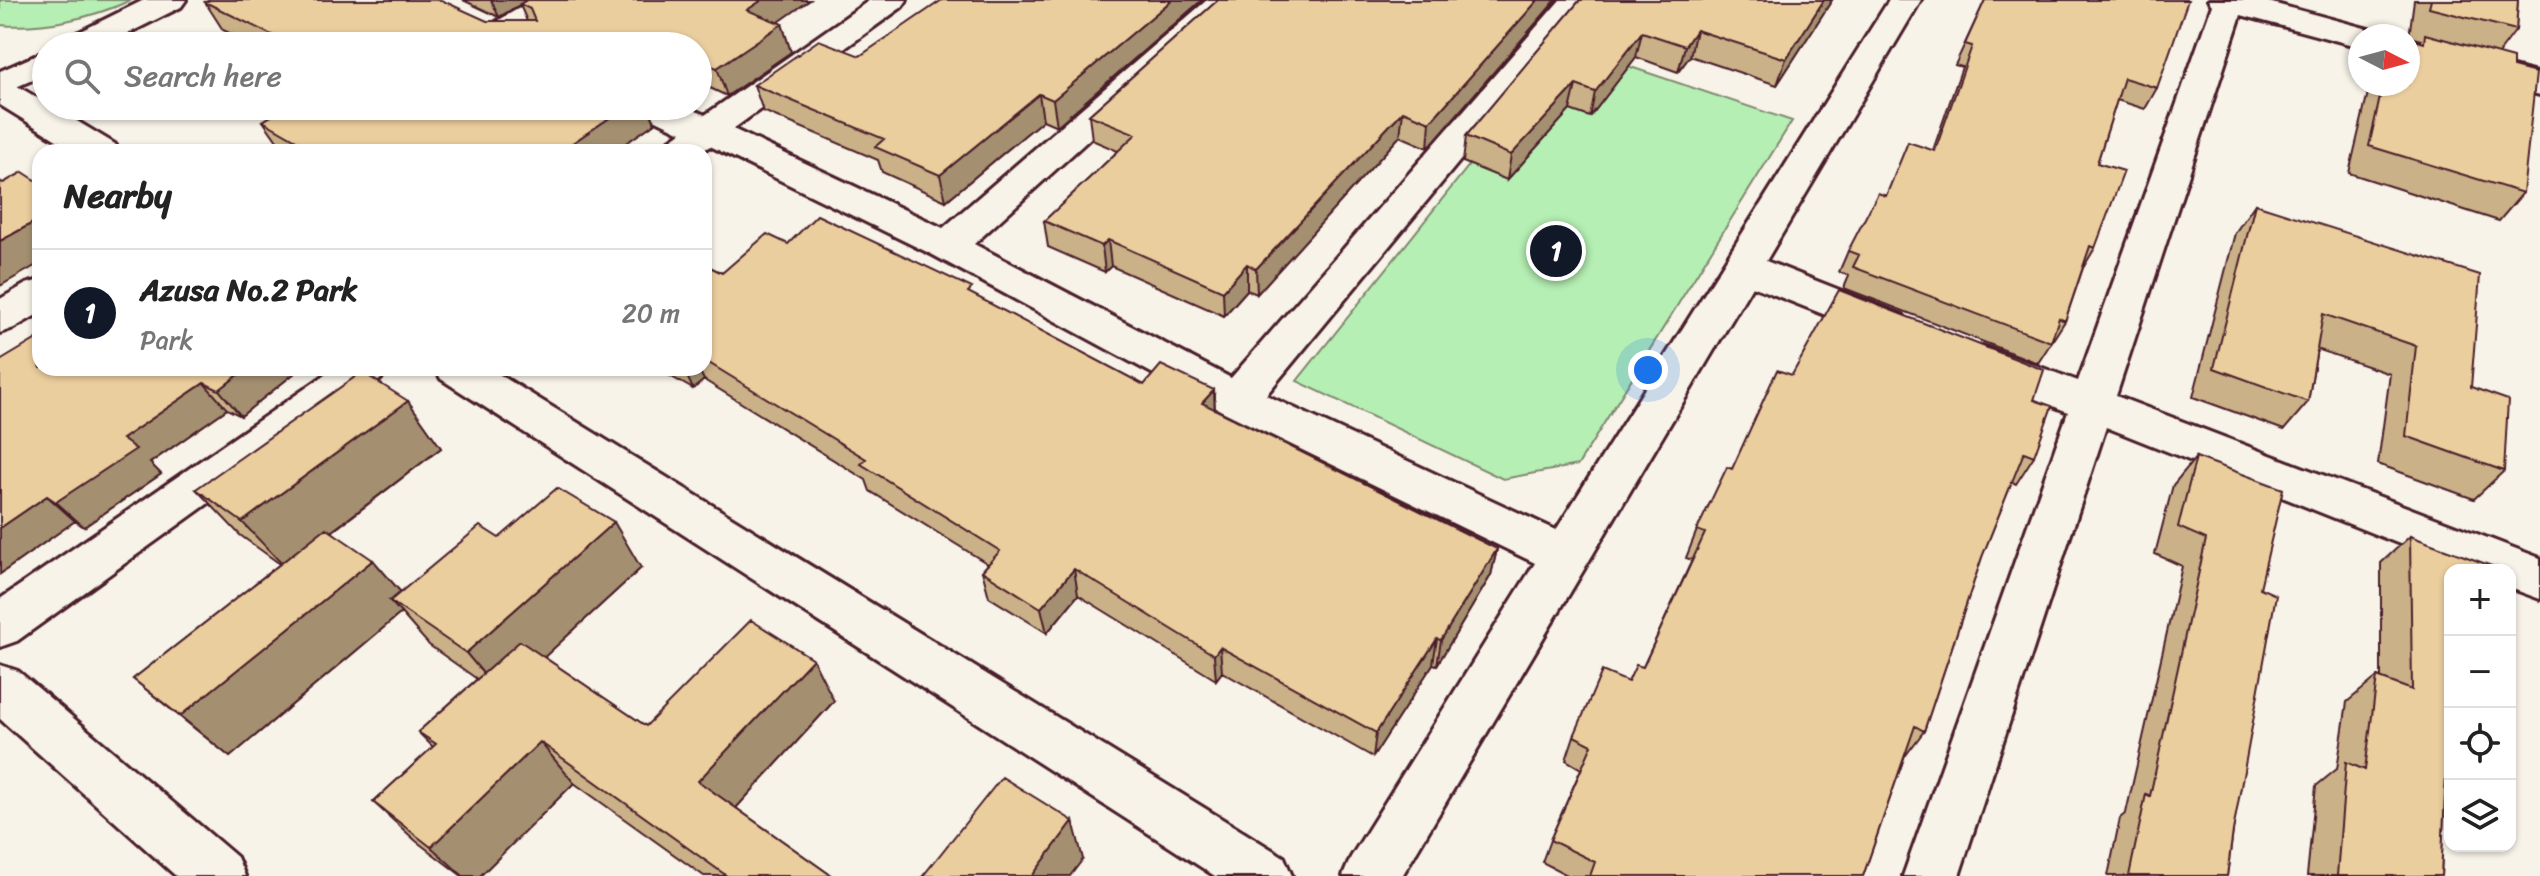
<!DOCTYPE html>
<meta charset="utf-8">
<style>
:root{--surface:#fff;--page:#f2f2f2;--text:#222;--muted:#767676;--line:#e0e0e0;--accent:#111827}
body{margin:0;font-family:Sriracha,sans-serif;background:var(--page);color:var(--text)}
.controls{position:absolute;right:24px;bottom:24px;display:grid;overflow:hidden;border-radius:16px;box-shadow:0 2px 6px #0004}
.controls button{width:72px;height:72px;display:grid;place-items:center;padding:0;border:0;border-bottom:2px solid var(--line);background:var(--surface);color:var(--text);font:40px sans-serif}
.compass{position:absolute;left:2348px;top:24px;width:72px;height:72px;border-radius:50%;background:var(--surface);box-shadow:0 2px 6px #0004;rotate:96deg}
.you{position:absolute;left:1648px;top:370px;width:28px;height:28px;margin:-20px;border:6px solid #fff;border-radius:50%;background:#1a73e8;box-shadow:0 0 0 12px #1a73e833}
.badge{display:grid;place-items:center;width:52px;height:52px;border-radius:50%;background:var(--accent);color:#fff;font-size:26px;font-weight:700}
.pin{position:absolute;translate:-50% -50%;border:4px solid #fff;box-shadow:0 2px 8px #0006}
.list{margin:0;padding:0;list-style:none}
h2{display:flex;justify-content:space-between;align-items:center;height:104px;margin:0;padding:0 32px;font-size:34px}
h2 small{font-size:26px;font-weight:400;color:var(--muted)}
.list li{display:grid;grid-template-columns:52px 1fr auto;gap:24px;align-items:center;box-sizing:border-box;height:128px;padding:0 32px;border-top:2px solid var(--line)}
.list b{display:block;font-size:30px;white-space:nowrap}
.list p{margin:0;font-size:26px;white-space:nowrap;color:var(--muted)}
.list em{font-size:26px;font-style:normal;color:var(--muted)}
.icon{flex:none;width:44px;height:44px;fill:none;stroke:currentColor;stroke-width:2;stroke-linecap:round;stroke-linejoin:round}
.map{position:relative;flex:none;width:2540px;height:876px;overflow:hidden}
.search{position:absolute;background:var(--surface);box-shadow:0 2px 6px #0004;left:32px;top:32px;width:680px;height:88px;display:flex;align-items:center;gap:20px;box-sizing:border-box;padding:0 28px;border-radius:44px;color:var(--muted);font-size:30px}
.panel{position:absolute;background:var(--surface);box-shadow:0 2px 6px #0004;left:32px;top:144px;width:680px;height:232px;border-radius:24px}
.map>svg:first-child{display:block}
.green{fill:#b5efb3;stroke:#80876f;stroke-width:2}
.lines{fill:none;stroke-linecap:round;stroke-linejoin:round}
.street-casing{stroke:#4a1f2b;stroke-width:6}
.secondary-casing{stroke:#4a1f2b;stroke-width:6}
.street{fill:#f7f3e8;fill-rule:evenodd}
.secondary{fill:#f7f3e8;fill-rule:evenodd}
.wall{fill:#cab188;stroke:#4a1f2b;stroke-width:2}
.shaded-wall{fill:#a4906f;stroke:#4a1f2b;stroke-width:2}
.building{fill:#ebce9e;stroke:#4a1f2b;stroke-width:2}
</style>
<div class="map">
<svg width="2540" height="876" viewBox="0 0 2540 876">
<rect width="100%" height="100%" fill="#f7f3e8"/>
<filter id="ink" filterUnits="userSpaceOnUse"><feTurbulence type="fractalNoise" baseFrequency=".0125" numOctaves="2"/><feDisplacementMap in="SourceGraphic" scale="16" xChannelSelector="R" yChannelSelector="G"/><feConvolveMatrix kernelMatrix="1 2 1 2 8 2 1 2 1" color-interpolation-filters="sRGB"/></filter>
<g filter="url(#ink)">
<path class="green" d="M 0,0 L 131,0 C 93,18 42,29 0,25 Z
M 1565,45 L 1792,121 L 1578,465 L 1503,479 L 1297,381 Z"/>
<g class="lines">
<defs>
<path id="street" d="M 533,0 L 572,0 L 567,7 C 545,21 517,47 489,40 L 484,33 L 489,26 Z
M 870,0 L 907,0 L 902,7 L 733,129 L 943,228 L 1207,0 L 1242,0 L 974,244 L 1231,378 L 1560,0 L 1593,0 L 1266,395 L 1556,530 L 1889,0 L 1921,0 L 1766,261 L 1903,315 L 1910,325 L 1903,335 L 1889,340 L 1752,286 L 1402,876 L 1343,876 L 1351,857 L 1535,563 L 1222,411 L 933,255 L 710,146 L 701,152 L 659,152 L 664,144 L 681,132 L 644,114 L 638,106 L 685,106 L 705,115 Z
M 2208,0 L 2261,0 L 2372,30 L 2376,36 L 2360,36 L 2360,47 L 2241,15 L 2116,396 L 2540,558 L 2540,599 L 2510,588 L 2510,570 L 2465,570 L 2106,427 L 1959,876 L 1903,876 L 2068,412 L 1968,372 L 1962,361 L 1968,350 L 1983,346 L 2078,381 L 2212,5 Z
M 2408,40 L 2540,74 L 2540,95 L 2408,60 Z
M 0,79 L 12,83 L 46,103 L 46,106 L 52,106 L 115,144 L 120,152 L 76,152 L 0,105 Z
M 40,280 L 40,313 L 14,328 L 0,333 L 0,299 L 26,284 Z
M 335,368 L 387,368 L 381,379 L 17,641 L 0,647 L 0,599 Z
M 435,368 L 489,368 L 1284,857 L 1292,876 L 1215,876 L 441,379 Z
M 0,665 L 18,671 L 237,857 L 245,876 L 176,876 L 0,719 Z"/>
<path id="secondary" d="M 144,0 L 186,0 L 181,7 L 103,46 L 60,46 L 65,39 Z
M 46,51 L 46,74 L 0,94 L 0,71 Z"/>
</defs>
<use href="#street" class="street-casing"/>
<use href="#secondary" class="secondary-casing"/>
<use href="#street" class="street"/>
<use href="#secondary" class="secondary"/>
</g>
<path class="wall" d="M 463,0 L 810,0 L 778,22 L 782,24 L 791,52 L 727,96 L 710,88 L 698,95 L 698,46 L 256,46 L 223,30 L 205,2 L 487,21 L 527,21 L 520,5 L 499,17 Z
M 1202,0 L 1057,126 L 1043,120 L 946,201 L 882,172 L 878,160 L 763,111 L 754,85 L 860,56 L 927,11 Z
M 1218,0 L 1556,0 L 1428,148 L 1400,136 L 1257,294 L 1247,290 L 1224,316 L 1111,266 L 1105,272 L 1048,247 L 1044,221 L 1118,151 L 1092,140 L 1089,115 Z
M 1580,0 L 1832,0 L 1777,85 L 1690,56 L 1678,72 L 1636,57 L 1590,117 L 1570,110 L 1507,180 L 1463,162 L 1466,136 Z
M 1985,0 L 2157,88 L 2145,109 L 2117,100 L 2097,163 L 2095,248 L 2083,268 L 2065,321 L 2038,363 L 1844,288 L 1849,276 L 1839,272 L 1848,251 L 1885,196 L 1933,150 L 1962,67 L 1955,65 Z
M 2414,0 L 2518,0 L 2516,30 L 2498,54 L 2513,67 L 2523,193 L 2499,221 L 2349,173 L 2370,84 L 2408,84 L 2421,40 L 2409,37 Z
M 288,106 L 648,106 L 655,123 L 613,152 L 288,152 L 282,148 L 263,121 Z
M 2255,204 L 2471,387 L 2504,471 L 2474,499 L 2378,464 L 2390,374 L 2317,349 L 2308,402 L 2284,430 L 2193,397 L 2235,233 Z
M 788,244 L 973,295 L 1144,385 L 1214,390 L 1215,410 L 1497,549 L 1491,575 L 1437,665 L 1433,664 L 1373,757 L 1222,672 L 1216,680 L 1078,595 L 1047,633 L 989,597 L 982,571 L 988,564 L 870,491 L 866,480 L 704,380 L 693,389 L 656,368 L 704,368 L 704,264 L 722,273 Z
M 0,361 L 40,368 L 301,368 L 241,416 L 227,409 L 150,463 L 161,474 L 84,527 L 75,521 L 0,574 Z
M 1792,375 L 2034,400 L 2034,456 L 2016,484 L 2012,482 L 1982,557 L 1924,731 L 1906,755 L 1905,755 L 1863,876 L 1569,876 L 1542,862 L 1550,840 L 1581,769 L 1566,760 L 1574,736 L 1643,667 L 1692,560 L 1686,558 L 1697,530 L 1732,469 Z
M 408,401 L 441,448 L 332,532 L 401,592 L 499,538 L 641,568 L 544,657 L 646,726 L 834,701 L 736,808 L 832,876 L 704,876 L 574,783 L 480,876 L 462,876 L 416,841 L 373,802 L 433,747 L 418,732 L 477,679 L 429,645 L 401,613 L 230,757 L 133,679 L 280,564 L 240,535 L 196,489 Z
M 2196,457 L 2260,588 L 2233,831 L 2227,876 L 2108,876 L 2120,818 L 2126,813 L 2182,566 L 2155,554 L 2173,485 Z
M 2410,536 L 2450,570 L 2450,786 L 2445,789 L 2441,876 L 2307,876 L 2316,786 L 2337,769 L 2347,702 L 2377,677 L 2381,678 L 2381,563 Z"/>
<path class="shaded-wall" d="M 491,0 L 528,0 L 499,17 Z
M 762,0 L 810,0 L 756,38 L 747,10 Z
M 1172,0 L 1202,0 L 1057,126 L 1053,100 Z
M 1538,0 L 1556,0 L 1428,148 L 1430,122 Z
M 1824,0 L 1832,0 L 1777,85 L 1786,59 Z
M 782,24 L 791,52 L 727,96 L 717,68 Z
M 1696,30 L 1690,56 L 1678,72 L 1685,46 Z
M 1642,32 L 1636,57 L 1590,117 L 1595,92 Z
M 698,61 L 699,61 L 710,88 L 698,95 Z
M 1576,85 L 1570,110 L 1507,180 L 1511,155 Z
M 1039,94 L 1043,120 L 946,201 L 940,175 Z
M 627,106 L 648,106 L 655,123 L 613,152 L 559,152 Z
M 1403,111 L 1400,136 L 1257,294 L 1256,269 Z
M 40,219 L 40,263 L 0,286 L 0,241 Z
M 1108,240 L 1111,266 L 1105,272 L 1102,246 Z
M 1247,264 L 1247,290 L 1224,316 L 1223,291 Z
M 247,368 L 301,368 L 241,416 L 219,390 Z
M 683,368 L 698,368 L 704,380 L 693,389 Z
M 204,383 L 227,409 L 150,463 L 161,474 L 84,527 L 56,502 L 122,439 Z
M 1214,390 L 1215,417 L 1202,403 Z
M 408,401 L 441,448 L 285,567 L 242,522 Z
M 47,496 L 75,521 L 0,574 L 0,528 Z
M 614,522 L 641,568 L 502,696 L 466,653 Z
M 1497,549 L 1491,575 L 1437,665 L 1441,640 Z
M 373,560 L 411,604 L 390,601 L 401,613 L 230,757 L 180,716 Z
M 1074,569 L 1078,595 L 1047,633 L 1041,608 Z
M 1437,639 L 1433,664 L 1373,757 L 1376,733 Z
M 1220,647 L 1222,672 L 1216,680 L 1214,655 Z
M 813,659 L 834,701 L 725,820 L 698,781 Z
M 540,742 L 574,783 L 480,876 L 463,876 L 431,847 Z
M 1073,821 L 1083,859 L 1070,876 L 1032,876 Z"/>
<path class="building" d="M 210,0 L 441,0 L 487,21 L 535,21 L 530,9 L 520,4 L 527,0 L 762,0 L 747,10 L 782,24 L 717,68 L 699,61 L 698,61 L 698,46 L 294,46 L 205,2 Z
M 942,0 L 1172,0 L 1053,100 L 1039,94 L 940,175 L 875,147 L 884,139 L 754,85 L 819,40 L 860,56 Z
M 1218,0 L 1538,0 L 1430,122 L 1403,111 L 1256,269 L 1247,264 L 1223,291 L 1108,240 L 1102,246 L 1044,221 L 1136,134 L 1089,115 Z
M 1580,0 L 1824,0 L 1786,59 L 1696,30 L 1685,46 L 1642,32 L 1595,92 L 1576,85 L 1511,155 L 1466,136 Z
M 1985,0 L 2188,0 L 2157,88 L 2124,78 L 2097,163 L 2124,171 L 2095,248 L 2090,246 L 2065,321 L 2059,318 L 2051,342 L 1853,267 L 1859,255 L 1848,251 L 1878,193 L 1886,196 L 1908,142 L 1935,151 L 1972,46 L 1965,44 Z
M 2431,0 L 2518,0 L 2516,30 L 2429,8 Z
M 2425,34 L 2513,58 L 2513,67 L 2536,73 L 2523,193 L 2369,146 L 2383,84 L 2408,84 L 2408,38 L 2424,43 Z
M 288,106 L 627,106 L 559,152 L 317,152 L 263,121 Z
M 23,172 L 40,183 L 40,219 L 0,241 L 0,181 L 3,183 Z
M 2255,204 L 2480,275 L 2471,387 L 2508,400 L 2504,471 L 2406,436 L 2416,346 L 2323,314 L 2308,402 L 2214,368 Z
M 817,215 L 972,288 L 968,292 L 1144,385 L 1161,365 L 1214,390 L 1202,403 L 1497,549 L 1441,640 L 1437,639 L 1376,733 L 1220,647 L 1214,655 L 1074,569 L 1041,608 L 982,571 L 1000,551 L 861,464 L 866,459 L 704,360 L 704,264 L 722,273 L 767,234 L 788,244 Z
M 1839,290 L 2044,370 L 2034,400 L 2052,406 L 2034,456 L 2024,452 L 1982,557 L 1924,731 L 1915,726 L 1863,876 L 1590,876 L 1595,862 L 1550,840 L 1592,745 L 1574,736 L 1602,671 L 1628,682 L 1636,665 L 1643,667 L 1705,533 L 1697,530 L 1727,467 L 1732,469 L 1777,370 L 1792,375 Z
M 40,337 L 40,368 L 247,368 L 219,390 L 204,383 L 122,439 L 136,449 L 56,502 L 47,496 L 0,528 L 0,361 Z
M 362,372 L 408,401 L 242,522 L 196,489 Z
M 2196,457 L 2283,489 L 2260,588 L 2276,595 L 2233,831 L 2227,876 L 2129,876 L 2146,794 L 2150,796 L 2206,539 L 2178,527 Z
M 557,488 L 614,522 L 466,653 L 390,601 L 480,526 L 499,538 Z
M 326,528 L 373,560 L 180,716 L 133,679 Z
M 2410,536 L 2497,568 L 2497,570 L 2450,570 L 2450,757 L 2447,755 L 2441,876 L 2337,876 L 2346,762 L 2365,770 L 2377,677 L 2412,690 Z
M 751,620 L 813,659 L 698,781 L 832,876 L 727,876 L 540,742 L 431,847 L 373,802 L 436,744 L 418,732 L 520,641 L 646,726 Z
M 1002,777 L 1073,821 L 1032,876 L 923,876 Z"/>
</g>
</svg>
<div class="controls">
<button>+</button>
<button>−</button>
<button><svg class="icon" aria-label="locate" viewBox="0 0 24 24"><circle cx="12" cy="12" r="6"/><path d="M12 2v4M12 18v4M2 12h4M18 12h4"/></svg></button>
<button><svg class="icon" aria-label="layers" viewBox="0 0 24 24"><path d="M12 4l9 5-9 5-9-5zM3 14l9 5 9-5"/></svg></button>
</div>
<svg class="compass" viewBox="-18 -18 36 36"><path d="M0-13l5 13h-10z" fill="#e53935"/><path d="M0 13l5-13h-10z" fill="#767676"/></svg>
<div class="you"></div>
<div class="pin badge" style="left:1556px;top:251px">1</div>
<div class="search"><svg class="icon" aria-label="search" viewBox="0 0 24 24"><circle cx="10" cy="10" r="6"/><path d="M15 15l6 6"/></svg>Search here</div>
<section class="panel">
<h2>Nearby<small></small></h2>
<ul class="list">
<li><span class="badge">1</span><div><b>Azusa No.2 Park</b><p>Park</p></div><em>20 m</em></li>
</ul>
</section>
</div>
